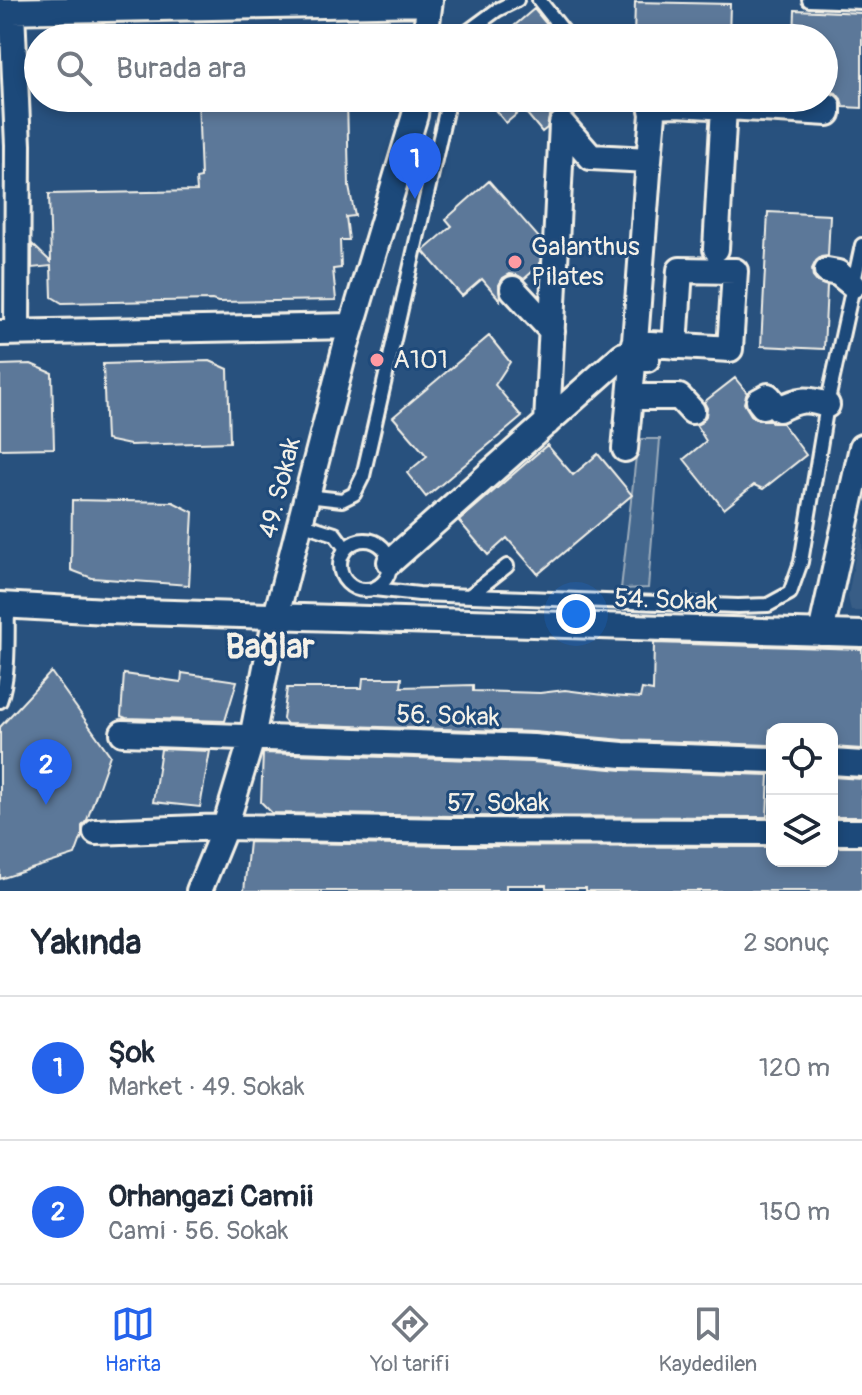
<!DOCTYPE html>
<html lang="tr">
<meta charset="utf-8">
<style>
:root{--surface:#fff;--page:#f2f2f3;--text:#1f2937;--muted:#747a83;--line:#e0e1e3;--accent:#2563eb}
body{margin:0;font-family:Pangolin,sans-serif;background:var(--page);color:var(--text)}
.controls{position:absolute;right:24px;bottom:24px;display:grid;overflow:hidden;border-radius:16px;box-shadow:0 4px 12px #0003}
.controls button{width:72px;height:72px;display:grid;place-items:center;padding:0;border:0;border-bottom:2px solid var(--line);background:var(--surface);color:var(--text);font:40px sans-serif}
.you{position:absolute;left:576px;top:614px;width:28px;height:28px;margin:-20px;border:6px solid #fff;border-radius:50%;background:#1a73e8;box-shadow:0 0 0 12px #1a73e833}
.badge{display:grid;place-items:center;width:52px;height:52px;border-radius:50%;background:var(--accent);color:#fff;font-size:26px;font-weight:700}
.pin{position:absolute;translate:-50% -66px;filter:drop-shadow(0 2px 4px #0008)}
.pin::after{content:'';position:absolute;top:42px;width:28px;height:24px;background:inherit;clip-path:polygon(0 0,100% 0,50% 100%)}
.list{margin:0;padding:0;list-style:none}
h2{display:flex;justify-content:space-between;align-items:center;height:104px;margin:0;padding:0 32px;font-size:34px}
h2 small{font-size:26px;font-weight:400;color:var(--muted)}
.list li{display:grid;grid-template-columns:52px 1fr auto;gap:24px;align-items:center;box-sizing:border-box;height:144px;padding:0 32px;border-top:2px solid var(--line)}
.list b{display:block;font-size:30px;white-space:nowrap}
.list p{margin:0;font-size:26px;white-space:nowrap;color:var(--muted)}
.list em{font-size:26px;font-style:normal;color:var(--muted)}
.icon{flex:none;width:44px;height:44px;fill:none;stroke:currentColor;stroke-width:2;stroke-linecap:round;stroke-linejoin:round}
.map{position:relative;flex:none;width:862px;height:891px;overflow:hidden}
.search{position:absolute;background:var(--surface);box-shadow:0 4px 12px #0003;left:24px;right:24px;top:24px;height:88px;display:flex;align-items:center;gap:20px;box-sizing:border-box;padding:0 28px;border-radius:44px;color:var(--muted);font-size:30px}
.sheet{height:392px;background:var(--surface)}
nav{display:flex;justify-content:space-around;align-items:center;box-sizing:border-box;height:112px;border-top:2px solid var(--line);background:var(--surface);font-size:22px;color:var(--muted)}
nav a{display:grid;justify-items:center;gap:4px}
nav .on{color:var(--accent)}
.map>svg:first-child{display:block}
.built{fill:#375d86}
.green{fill:#45688e;stroke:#9cacbb;stroke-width:2}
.building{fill:#5b7899;stroke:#f4f1e8;stroke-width:2}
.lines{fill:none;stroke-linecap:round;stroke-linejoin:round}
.lane-casing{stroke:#f4f1e8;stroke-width:18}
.street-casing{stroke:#f4f1e8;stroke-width:30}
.lane{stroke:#1f4a7a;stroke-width:12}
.street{stroke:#1f4a7a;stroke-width:24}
.poi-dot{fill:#ff9aa2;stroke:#1f4a7a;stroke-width:3}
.labels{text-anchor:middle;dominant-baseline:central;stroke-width:6;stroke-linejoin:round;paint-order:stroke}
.poi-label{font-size:26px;fill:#f4f1e8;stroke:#1f4a7a;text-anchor:start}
.street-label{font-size:26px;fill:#f4f1e8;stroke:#1f4a7a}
.district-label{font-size:34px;font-weight:bold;fill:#f4f1e8;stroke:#1f4a7a}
</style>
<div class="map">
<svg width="862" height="891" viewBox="0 0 862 891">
<rect width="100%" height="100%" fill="#28517e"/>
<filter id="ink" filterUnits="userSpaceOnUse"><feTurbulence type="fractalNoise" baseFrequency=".0125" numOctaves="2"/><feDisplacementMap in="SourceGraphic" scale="16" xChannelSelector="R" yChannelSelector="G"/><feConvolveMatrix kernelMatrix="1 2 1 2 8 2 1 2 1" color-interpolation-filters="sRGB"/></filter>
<g filter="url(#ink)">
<path class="built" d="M 862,519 L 862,611 L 851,611 L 848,596 Z"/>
<path class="green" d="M 638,439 L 660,439 L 648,588 L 621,589 Z"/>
<path class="building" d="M 635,2 L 730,4 L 729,38 L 634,38 Z
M 534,9 L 558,38 L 500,38 Z
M 795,10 L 862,13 L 862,108 L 843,107 L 841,99 L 836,93 L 829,91 L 824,92 L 824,38 L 794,38 Z
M 198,98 L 347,98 L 349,187 L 355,216 L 346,217 L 349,240 L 340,240 L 341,268 L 333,269 L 336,300 L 218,302 L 212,300 L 62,303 L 52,297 L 51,266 L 32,268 L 32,244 L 51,262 L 49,194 L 197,191 L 196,179 L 201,178 Z
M 485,98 L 582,98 L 568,110 L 560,109 L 553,112 L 549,117 L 547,128 L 542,132 L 523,109 L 506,123 Z
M 489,181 L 541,240 L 540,265 L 524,279 L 517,275 L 510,274 L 503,278 L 499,285 L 500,300 L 482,279 L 462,296 L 423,251 L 452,226 L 446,219 Z
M 768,212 L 830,215 L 828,256 L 821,257 L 816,261 L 812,269 L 813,277 L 817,282 L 827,286 L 824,349 L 761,346 Z
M 489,336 L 510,362 L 495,385 L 522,417 L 426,497 L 407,473 L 427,456 L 393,417 Z
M 210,361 L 228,369 L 230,442 L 130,445 L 106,440 L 103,364 Z
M 31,364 L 52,373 L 54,448 L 0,449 L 0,365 Z
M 735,378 L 747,393 L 744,403 L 751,415 L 758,420 L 769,420 L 773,423 L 782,423 L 806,455 L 763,489 L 754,485 L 724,509 L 684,459 L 706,441 L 696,425 L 702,422 L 706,416 L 707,408 L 704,402 Z
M 547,445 L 573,475 L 598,454 L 632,495 L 538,574 L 507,538 L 488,555 L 459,521 Z
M 72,500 L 173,502 L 193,512 L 189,585 L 92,578 L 71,570 Z
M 654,643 L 862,649 L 862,749 L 832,747 L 832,729 L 770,729 L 770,745 L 624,740 L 534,732 L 287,724 L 283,719 L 287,688 L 362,688 L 363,678 L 402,678 L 401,687 L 473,685 L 473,691 L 540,693 L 565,690 L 611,696 L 640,698 L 642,689 L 653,691 Z
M 51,672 L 110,755 L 87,820 L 82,826 L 82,836 L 75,855 L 0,879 L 0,727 Z
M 182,673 L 237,681 L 225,721 L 126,718 L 121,716 L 124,674 L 181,682 Z
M 161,749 L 210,751 L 200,807 L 153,802 Z
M 263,753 L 532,762 L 622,770 L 769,775 L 767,817 L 451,816 L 272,813 L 261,802 Z
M 832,777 L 862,779 L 862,817 L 832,817 Z
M 249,842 L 451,846 L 772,847 L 772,861 L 832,861 L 832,847 L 862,847 L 862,891 L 586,891 L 586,888 L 546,888 L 546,885 L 506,885 L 506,891 L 244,891 Z"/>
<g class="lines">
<defs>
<path id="lane" d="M 539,0 L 569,38
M 809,0 L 862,2
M 462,38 L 463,35 L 497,10 L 517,0
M 307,496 L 342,500 L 354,494 L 363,476 L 449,98
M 300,523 L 335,534 L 346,549
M340 565a25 25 0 1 1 50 0a25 25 0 1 1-50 0Z
M 374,589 L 419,594 L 738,606 L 768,605 L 790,593 L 801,562 L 827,405 L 862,245
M 469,596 L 507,566
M 0,701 C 10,674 7,634 8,605"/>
<path id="street" d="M 0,11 L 429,3
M 12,11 L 18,145 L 17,332
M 425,38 L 430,0
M 649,160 L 653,114 L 651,105 L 677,104 L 828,113 L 828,106
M 716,249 L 724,107
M 827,271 L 838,273 L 853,285
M 513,289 L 552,331
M 0,333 L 352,326
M 634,343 L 730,349 L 735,271 L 680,270 L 675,346
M 630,397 L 679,397 L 692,411
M 763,406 L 759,401 L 768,396 L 779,409 C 799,399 806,398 827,405
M 625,449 L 634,354 L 647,359
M 390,562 L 623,355 L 634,354 L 649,160 L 591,157 L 562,124 L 547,423
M 0,605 L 107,611 L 862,634
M 821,633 L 862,447
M 123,733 L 533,747 L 623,755 L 772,760
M 832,762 L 862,764
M 96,832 L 225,827 L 451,831 L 772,832
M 832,832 L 862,832
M 199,891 L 225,827 L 252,738 L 276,616 L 345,349 L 415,115 L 417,98"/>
</defs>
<use href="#lane" class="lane-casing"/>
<use href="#street" class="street-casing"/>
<use href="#lane" class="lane"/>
<use href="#street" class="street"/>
</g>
</g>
<g class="poi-dot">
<circle cx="515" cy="262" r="8"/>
<circle cx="377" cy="360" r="8"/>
</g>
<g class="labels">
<g class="poi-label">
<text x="531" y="247">Galanthus<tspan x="531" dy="30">Pilates</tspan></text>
<text x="393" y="360">A101</text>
</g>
<g class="street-label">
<text transform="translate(280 488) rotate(-76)">49. Sokak</text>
<text transform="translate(666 600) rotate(2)">54. Sokak</text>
<text transform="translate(448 716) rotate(2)">56. Sokak</text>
<text x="498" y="803">57. Sokak</text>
</g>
<g class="district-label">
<text x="270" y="647">Bağlar</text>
</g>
</g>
</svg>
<div class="controls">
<button><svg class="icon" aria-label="locate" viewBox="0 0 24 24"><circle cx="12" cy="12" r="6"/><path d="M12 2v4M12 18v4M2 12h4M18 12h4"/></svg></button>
<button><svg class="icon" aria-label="layers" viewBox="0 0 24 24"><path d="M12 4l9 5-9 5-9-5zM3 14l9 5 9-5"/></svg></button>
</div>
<div class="you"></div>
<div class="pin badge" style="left:415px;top:199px">1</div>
<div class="pin badge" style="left:46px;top:805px">2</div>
<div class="search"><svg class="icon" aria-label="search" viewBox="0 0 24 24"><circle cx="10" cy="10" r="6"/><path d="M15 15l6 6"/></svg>Burada ara</div>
</div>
<section class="sheet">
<h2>Yakında<small>2 sonuç</small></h2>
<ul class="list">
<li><span class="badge">1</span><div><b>Şok</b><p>Market · 49. Sokak</p></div><em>120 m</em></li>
<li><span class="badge">2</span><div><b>Orhangazi Camii</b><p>Cami · 56. Sokak</p></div><em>150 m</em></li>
</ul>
</section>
<nav>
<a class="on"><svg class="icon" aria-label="map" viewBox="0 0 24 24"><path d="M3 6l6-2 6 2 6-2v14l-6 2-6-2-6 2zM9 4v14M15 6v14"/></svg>Harita</a>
<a><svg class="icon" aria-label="directions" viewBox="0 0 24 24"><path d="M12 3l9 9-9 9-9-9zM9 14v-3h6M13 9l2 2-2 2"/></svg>Yol tarifi</a>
<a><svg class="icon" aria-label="saved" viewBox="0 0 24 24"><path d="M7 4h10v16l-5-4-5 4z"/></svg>Kaydedilen</a>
</nav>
